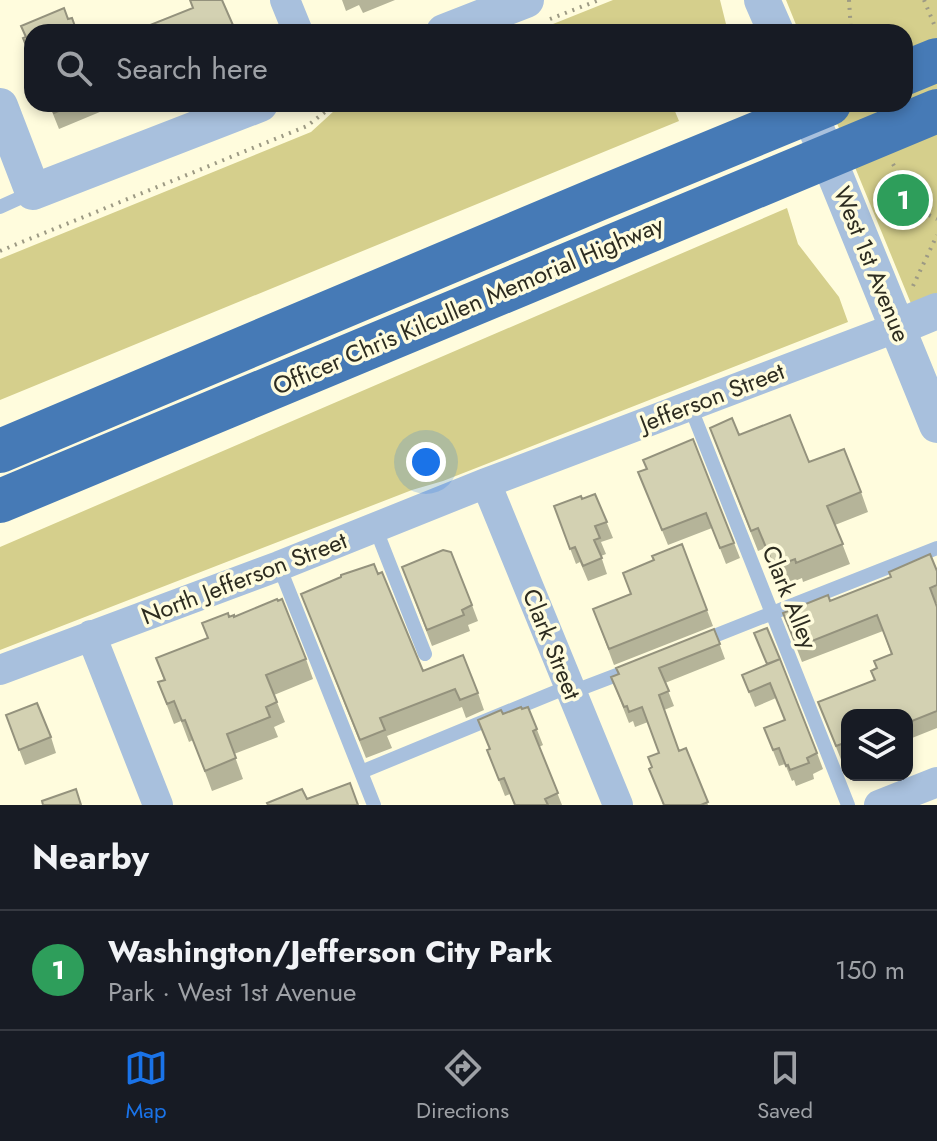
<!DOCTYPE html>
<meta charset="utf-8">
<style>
:root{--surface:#171b24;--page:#20242c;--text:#f1f3f6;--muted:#9ea1a6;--line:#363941;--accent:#1a73e8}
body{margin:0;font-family:Jost,sans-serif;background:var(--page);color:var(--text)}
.controls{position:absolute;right:24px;bottom:24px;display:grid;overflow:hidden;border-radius:16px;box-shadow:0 4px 12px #0003}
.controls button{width:72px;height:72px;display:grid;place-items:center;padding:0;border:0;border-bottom:2px solid var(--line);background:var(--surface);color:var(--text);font:40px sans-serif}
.you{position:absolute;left:426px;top:462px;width:28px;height:28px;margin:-20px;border:6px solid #fff;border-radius:50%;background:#1a73e8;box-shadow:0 0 0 12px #1a73e833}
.badge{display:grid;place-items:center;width:52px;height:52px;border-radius:50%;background:var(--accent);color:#fff;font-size:26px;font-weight:700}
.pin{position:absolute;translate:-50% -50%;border:4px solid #fff;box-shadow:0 2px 8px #0006}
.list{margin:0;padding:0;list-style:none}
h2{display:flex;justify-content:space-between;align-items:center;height:104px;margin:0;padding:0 32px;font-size:34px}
h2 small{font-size:26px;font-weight:400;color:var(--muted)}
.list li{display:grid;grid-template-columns:52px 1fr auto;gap:24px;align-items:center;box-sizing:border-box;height:120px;padding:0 32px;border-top:2px solid var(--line)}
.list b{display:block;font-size:30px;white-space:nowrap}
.list p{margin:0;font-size:26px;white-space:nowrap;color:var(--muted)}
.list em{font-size:26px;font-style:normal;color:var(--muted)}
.icon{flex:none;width:44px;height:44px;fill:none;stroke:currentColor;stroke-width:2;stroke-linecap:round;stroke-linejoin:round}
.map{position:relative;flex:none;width:937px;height:805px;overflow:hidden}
.search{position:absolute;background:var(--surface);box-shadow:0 4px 12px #0003;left:24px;right:24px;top:24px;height:88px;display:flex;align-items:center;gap:20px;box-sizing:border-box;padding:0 28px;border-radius:24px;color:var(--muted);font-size:30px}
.sheet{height:224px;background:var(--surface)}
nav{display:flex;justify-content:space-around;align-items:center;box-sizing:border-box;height:112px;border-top:2px solid var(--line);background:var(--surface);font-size:22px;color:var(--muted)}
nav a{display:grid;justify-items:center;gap:4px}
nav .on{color:var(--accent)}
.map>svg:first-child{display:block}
.green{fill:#d5cf8c}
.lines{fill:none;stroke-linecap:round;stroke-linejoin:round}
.path{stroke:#9d9a84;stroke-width:4;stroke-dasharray:2 6;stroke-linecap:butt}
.service{stroke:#a8c0dd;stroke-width:14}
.minor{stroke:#a8c0dd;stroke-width:30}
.tertiary{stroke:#a8c0dd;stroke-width:36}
.motorway{stroke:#467ab6;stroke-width:44}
.wall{fill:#b5b499}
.building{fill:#d3d1b2;stroke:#94927d;stroke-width:2}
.labels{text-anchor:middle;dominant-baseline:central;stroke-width:7;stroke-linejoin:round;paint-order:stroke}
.street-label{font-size:24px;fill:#2d2c20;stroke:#fffcdd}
</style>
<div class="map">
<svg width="937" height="805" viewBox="0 0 937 805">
<rect width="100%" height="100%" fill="#fffcdd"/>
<path class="green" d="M 613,0 L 720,0 L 728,32 L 533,32 Z
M 786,0 L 937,0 L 937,296 L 912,306 L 829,104 L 905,104 L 905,32 L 799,32 Z
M 352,104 L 672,104 L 679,121 L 0,400 L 0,259 L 311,132 L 334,111 Z
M 787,208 L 798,244 L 839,297 L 848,322 L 443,481 L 412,490 L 0,650 L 0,547 Z"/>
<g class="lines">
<path class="path" d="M 849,0 L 851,32
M 924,0 L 936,29
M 550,19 L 599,0
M 893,164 L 920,211 L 937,219
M 0,251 L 307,126 L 335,104
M 913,286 L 937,235"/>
<path class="service" d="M 0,207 L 33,192
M 690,406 L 848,805
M 375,527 L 425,654
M 279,566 L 374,805
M 699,642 L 937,548
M 572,692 L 635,668
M 361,772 L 570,686"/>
<path class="minor" d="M 285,0 L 298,32
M 486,483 L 618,805
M 91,635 L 158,805
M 0,670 L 279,566 L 486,483 L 898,327
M 879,805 L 937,782"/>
<path class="tertiary" d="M 762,0 L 776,32
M 444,32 L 526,0
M 806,104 L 937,425
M 0,106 L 33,192 L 260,104
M 898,327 L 937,311"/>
<path class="motorway" d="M 905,73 L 937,60
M 0,451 L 598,199 L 829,104
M 0,501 L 937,111"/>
</g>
<path class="wall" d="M 342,0 L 395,0 L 363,13 L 359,5 L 346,11 Z
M 49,104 L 105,104 L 107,109 L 59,129 Z
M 739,435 L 809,462 L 861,492 L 868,512 L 835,525 L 850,564 L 803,582 L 802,578 L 781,587 L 765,548 L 758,551 L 717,447 Z
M 693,439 L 740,558 L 726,564 L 712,528 L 668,545 L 638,472 L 647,469 Z
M 595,494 L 613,538 L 601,542 L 606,554 L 601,556 L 607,574 L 588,581 L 580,562 L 576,564 L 554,506 L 582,499 Z
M 682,544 L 713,626 L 614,665 L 593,609 L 631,595 L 654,560 Z
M 402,567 L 472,605 L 478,621 L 468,625 L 470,631 L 432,646 Z
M 937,571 L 937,603 L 936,603 L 937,607 L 937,728 L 907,740 L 907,715 L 847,715 L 847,759 L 842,762 L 818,702 L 874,680 L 877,668 L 891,654 L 883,631 L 802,662 L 783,613 Z
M 378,574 L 423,671 L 478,693 L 484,710 L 466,718 L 462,707 L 387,736 L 392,748 L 366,758 L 308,612 Z
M 229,617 L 234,617 L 306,659 L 313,679 L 274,695 L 285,722 L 274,727 L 278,737 L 234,754 L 243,779 L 212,791 L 193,740 L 189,742 L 181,721 L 174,724 L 158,682 L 164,680 L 156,658 L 207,638 Z
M 714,629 L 725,659 L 665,683 L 674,706 L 664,710 L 679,751 L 686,748 L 708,805 L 663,805 L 652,768 L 659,753 L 648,722 L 635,727 L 633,721 L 629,723 L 611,677 Z
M 767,665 L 817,753 L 823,769 L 813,774 L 814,779 L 796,786 L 794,780 L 792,781 L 785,764 L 779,766 L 764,728 L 785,720 L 776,698 L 755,707 L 742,675 Z
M 528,707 L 543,745 L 539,747 L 562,805 L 515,805 L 510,794 L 505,796 L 487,750 L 490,749 L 503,714 Z
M 6,715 L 51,737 L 56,753 L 25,765 Z"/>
<path class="building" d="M 190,0 L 222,0 L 236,32 L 152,32 L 150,25 L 193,8 Z
M 64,8 L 68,19 L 72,18 L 77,32 L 32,32 L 32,60 L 23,38 L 26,37 L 21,26 Z
M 50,104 L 76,104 L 54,113 Z
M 790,415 L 809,462 L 844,449 L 861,492 L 827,506 L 843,544 L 796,563 L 795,559 L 774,567 L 758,528 L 751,531 L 710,428 L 732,418 L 739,435 Z
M 693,439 L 734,543 L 720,548 L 706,513 L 662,530 L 638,472 L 647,469 L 643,460 Z
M 595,494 L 607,522 L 595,526 L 600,538 L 594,540 L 602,558 L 583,566 L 575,547 L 570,549 L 554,506 L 581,496 L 582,499 Z
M 682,544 L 707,610 L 609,649 L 593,609 L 631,594 L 623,573 L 654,560 L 652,556 Z
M 443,550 L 451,552 L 472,605 L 462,610 L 464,615 L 427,630 L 402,567 Z
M 930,554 L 937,571 L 937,585 L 930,588 L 937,607 L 937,711 L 907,723 L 907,715 L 847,715 L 847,742 L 836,746 L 818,702 L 875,680 L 871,671 L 877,668 L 874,661 L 892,654 L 877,615 L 797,647 L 783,613 L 828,595 L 830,601 L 891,577 L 889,572 Z
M 374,564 L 378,574 L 382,572 L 423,671 L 463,655 L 478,693 L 460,700 L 455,689 L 380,718 L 385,730 L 360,740 L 301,594 L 341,577 L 341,575 Z
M 277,599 L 278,601 L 282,599 L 306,659 L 266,675 L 277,702 L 266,707 L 270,717 L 227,734 L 236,758 L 205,771 L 185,720 L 182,721 L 174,701 L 167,704 L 158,682 L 165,680 L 156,658 L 208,638 L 202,623 L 228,613 L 229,617 L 234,615 L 234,617 Z
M 767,628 L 780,659 L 767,664 L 754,633 Z
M 714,629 L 720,644 L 659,668 L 669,691 L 659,695 L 679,751 L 686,748 L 708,802 L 701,805 L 664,805 L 649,769 L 652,767 L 648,757 L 659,753 L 642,707 L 629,712 L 627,706 L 624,707 L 611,677 L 619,674 L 616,668 Z
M 780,659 L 817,753 L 807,758 L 809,763 L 790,770 L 788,765 L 786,766 L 779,748 L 773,750 L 764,728 L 785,720 L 770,683 L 749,692 L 742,675 Z
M 37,703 L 51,737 L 19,750 L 6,715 Z
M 521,707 L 522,709 L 528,707 L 537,729 L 533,731 L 558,793 L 545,799 L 548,805 L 515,805 L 504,778 L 499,780 L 487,750 L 490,749 L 478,720 L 501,710 L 503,714 Z
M 350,783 L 358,805 L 268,805 L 267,803 L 302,789 L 307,799 Z
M 76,789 L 81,805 L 43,805 L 42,801 Z"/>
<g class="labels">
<g class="street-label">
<text transform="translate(872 264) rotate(68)">West 1st Avenue</text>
<text transform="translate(468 305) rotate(-23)">Officer Chris Kilcullen Memorial Highway</text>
<text transform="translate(712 397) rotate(-21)">Jefferson Street</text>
<text transform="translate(244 578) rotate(-21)">North Jefferson Street</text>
<text transform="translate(790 597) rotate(68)">Clark Alley</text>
<text transform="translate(552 644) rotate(68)">Clark Street</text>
</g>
</g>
</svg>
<div class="controls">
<button><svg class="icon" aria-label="layers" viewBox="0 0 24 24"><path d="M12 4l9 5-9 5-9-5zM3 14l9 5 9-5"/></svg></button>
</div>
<div class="you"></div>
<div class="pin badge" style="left:903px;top:200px;background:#2e9e5b">1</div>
<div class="search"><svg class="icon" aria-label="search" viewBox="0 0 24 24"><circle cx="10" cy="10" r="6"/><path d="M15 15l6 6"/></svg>Search here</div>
</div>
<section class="sheet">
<h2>Nearby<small></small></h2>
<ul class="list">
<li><span class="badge" style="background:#2e9e5b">1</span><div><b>Washington/Jefferson City Park</b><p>Park · West 1st Avenue</p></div><em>150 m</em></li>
</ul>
</section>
<nav>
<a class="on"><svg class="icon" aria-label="map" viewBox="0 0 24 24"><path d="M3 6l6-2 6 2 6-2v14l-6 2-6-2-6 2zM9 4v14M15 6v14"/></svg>Map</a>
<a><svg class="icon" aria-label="directions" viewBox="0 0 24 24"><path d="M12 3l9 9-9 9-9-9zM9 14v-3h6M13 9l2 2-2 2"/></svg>Directions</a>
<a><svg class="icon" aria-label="saved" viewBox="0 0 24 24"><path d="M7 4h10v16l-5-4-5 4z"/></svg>Saved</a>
</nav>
